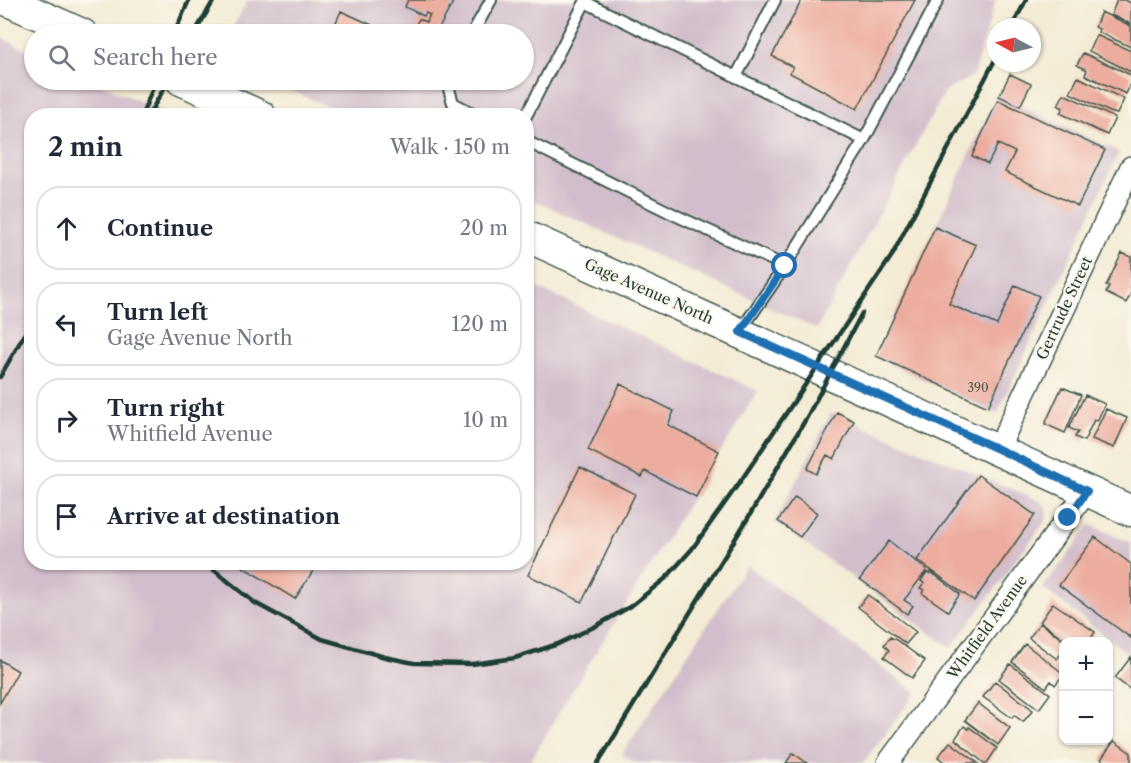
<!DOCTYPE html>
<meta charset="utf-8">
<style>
:root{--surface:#fff;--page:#f2f2f3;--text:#1f2937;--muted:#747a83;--line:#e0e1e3}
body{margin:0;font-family:"Libre Caslon Text",serif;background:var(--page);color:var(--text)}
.controls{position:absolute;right:18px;bottom:18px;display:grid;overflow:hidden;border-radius:12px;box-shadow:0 2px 4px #0004}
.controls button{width:54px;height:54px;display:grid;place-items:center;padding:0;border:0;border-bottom:2px solid var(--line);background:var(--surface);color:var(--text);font:30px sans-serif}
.compass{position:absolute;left:987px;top:18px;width:54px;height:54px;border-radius:50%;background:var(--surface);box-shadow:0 2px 4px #0004;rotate:277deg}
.stop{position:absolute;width:18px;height:18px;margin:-14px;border:4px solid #1f6fb2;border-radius:50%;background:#fff}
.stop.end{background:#1f6fb2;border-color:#fff;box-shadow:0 2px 6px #0008}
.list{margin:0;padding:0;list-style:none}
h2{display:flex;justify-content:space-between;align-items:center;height:78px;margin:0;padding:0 24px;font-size:26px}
h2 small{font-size:20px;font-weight:400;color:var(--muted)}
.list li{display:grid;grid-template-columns:39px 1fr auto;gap:18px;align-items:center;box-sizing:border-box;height:84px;margin:0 12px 12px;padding:0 12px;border:2px solid var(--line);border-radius:24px}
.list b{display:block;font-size:22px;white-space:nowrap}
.list p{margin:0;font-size:20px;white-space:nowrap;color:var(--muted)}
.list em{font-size:20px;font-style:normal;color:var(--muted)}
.icon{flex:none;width:33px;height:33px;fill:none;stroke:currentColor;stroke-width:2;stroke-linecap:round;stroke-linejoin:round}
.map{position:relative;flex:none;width:1131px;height:763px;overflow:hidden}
.search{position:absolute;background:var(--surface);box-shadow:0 2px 4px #0004;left:24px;top:24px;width:510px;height:66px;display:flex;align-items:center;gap:15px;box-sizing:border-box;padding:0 21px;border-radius:33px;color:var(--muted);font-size:22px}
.panel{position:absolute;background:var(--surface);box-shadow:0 2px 4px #0004;left:24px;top:108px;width:510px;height:462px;border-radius:24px}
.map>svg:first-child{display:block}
.industrial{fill:#d1bdcb}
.building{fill:#ecac9e}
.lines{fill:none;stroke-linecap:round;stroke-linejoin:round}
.lane-casing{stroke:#3f574c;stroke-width:14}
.street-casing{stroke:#3f574c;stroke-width:24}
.secondary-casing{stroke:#3f574c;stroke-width:33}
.lane{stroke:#fff;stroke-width:10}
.street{stroke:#fff;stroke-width:21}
.secondary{stroke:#fff;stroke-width:30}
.rail{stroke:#1f3d34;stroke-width:4.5}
.route{stroke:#1f6fb2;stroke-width:8}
.labels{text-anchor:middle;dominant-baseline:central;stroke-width:4.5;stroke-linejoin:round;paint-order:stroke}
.number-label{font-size:12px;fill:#52594e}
.street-label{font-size:15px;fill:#1f3d34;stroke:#fbf7ec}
</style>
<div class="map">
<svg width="1131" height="763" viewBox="0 0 1131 763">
<rect width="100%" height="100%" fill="#fbf7ec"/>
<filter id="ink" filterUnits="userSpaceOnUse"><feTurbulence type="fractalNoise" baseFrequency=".0167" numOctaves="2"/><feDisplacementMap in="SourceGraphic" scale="12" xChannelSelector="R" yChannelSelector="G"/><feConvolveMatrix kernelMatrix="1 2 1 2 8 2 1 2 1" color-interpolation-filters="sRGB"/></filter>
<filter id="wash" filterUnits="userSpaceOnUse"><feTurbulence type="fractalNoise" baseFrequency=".008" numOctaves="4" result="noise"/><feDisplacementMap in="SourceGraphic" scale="24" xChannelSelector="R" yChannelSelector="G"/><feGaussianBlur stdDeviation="1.35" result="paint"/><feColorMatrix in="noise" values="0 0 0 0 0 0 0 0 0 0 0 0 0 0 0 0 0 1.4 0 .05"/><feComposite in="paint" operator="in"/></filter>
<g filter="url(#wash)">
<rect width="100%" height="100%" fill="#f3ebd4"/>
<path class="industrial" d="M 248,0 L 996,0 L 973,76 L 945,91 L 817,329 L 527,197 L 526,116 L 347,115 L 268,80 L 524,80 L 524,34 L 229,34 Z
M 0,37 L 34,53 L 34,80 L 92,80 L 169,115 L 32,116 L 32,562 L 526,562 L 527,283 L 758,391 L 569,696 L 529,763 L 0,763 Z
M 997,95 L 1119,152 L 997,414 L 875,357 Z
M 831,413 L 1042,502 L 1045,506 L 1047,511 L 1046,520 L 951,648 L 775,522 Z
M 1090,525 L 1131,543 L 1131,656 L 1043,588 Z
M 747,565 L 916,693 L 863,763 L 634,763 L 622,754 Z"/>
<g id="blocks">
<path class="building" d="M 408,0 L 449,0 L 453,2 L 436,34 L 411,34 L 419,19 L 426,22 L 430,15 L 426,13 L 424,16 L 405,7 Z
M 802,0 L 915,0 L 857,109 L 790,73 L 793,67 L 772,56 Z
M 1117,0 L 1125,0 L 1131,3 L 1131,24 L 1111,15 Z
M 341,11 L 372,25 L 368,34 L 345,34 L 333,29 Z
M 1101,12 L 1131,26 L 1131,47 L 1098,32 L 1099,29 L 1095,27 Z
M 1096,35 L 1131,51 L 1131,72 L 1089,51 Z
M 1083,53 L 1131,75 L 1131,83 L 1126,94 L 1085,75 L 1087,70 L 1077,65 Z
M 1010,74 L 1031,84 L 1020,106 L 999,96 Z
M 1078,77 L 1124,99 L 1117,114 L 1110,112 L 1070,93 Z
M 1064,94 L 1115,118 L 1107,135 L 1060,113 L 1063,108 L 1058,105 Z
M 998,100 L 1105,150 L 1078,206 L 1005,172 L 1015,152 L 998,144 L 988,164 L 972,156 Z
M 935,227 L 976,245 L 949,304 L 997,325 L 1015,285 L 1039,296 L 988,407 L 876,356 Z
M 1122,253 L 1131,257 L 1131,293 L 1126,303 L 1106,293 L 1109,287 L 1106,286 Z
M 620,384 L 674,411 L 668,425 L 719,451 L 696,497 L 645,471 L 642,477 L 588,450 Z
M 1062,387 L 1081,395 L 1065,433 L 1045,424 Z
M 1085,395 L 1105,404 L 1097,421 L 1094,420 L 1084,441 L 1075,437 L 1078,432 L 1069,428 Z
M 1106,409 L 1127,418 L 1114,448 L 1092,439 Z
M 837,412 L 854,421 L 834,459 L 827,455 L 816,474 L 807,469 Z
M 580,467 L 635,494 L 582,602 L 528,575 Z
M 978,475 L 1035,515 L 974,601 L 917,560 Z
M 795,497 L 817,513 L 800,537 L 778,521 Z
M 1095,537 L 1131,564 L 1131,638 L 1059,585 Z
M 889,541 L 927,570 L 904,600 L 913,606 L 907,614 L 860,579 Z
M 235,562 L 299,562 L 313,571 L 295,599 Z
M 927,572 L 930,574 L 931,572 L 960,594 L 948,611 L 922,593 L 924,590 L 920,588 L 924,583 L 921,581 Z
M 868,595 L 916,632 L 906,644 L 858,607 Z
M 1053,603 L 1095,632 L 1089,642 L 1081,642 L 1075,638 L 1072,642 L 1069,642 L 1040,622 Z
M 1040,623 L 1064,641 L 1064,657 L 1060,655 L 1057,659 L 1029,638 Z
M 890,637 L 896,640 L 925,661 L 912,678 L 884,657 L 889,650 L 884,645 Z
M 1025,644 L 1064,674 L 1055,685 L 1051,681 L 1046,688 L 1012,662 Z
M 1131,657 L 1131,690 L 1115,678 Z
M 0,660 L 18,671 L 0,703 Z
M 1010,664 L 1050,694 L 1039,709 L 999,679 Z
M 995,681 L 1033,710 L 1023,722 L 1014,715 L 1012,718 L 983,697 Z
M 978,703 L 1010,728 L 998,745 L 965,720 Z
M 964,726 L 968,729 L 969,727 L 997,748 L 987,763 L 984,763 L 955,739 Z
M 1114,741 L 1131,753 L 1131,763 L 1106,763 L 1101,759 Z
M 950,742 L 978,763 L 946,763 L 938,757 Z
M 793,753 L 807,763 L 786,763 Z"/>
</g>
</g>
<g filter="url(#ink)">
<use href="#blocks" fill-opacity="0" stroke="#3f574c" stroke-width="1.5"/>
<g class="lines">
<defs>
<path id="lane" d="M 472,34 L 491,0
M 736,77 L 775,0
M 452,80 L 449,89 L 453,103 L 478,116
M 526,116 L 585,2 L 864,140 L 938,0
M 526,141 L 677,216 L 785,266 L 741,330
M 785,266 L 864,140"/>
<path id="street" d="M 998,449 L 1131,167
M 888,763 L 1087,491"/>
<path id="secondary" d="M 6,0 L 82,34
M 181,80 L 261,116
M 526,236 L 1131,511"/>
</defs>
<use href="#lane" class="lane-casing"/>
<use href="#street" class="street-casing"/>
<use href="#secondary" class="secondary-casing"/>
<use href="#lane" class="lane"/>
<use href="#street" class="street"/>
<use href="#secondary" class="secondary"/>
<path class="rail" d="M 1012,27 L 1026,0
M 174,34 L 189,0
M 194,34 L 214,0
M 144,110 L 156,80
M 148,116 L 169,80
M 891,257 L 996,58
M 0,377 L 32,321
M 204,562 L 255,603 L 322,639 L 385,657 L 414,663 L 472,664 L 515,658 L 558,644 L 596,626 L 631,606 L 666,578 L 692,549 L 742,479 L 895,251
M 598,763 L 748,518 L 807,417 L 862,313"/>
</g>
</g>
<g class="lines" filter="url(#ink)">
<path class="route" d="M 785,266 L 740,332 L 998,449 L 1087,491 L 1068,518"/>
</g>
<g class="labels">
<g class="number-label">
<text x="978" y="387">390</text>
</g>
<g class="street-label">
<text transform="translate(649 291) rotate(24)">Gage Avenue North</text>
<text transform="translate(1064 308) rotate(-65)">Gertrude Street</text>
<text transform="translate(987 627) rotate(-54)">Whitfield Avenue</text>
</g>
</g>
</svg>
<div class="controls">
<button>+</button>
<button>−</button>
</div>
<svg class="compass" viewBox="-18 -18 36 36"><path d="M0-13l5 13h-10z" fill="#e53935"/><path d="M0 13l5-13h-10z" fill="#747a83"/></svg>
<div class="stop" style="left:785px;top:266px"></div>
<div class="stop end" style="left:1068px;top:518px"></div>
<div class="search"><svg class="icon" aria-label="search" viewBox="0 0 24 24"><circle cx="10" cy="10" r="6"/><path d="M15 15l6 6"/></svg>Search here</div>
<section class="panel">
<h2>2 min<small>Walk · 150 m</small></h2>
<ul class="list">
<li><svg class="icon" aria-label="ahead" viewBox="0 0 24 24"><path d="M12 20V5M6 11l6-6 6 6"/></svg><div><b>Continue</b></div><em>20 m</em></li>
<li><svg class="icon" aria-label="left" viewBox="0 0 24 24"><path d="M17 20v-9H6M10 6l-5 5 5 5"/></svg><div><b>Turn left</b><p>Gage Avenue North</p></div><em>120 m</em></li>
<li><svg class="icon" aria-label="right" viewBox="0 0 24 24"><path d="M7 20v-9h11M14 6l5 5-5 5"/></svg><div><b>Turn right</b><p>Whitfield Avenue</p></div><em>10 m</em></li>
<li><svg class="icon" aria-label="arrive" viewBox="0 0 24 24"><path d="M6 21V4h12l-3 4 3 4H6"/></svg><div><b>Arrive at destination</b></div></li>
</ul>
</section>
</div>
